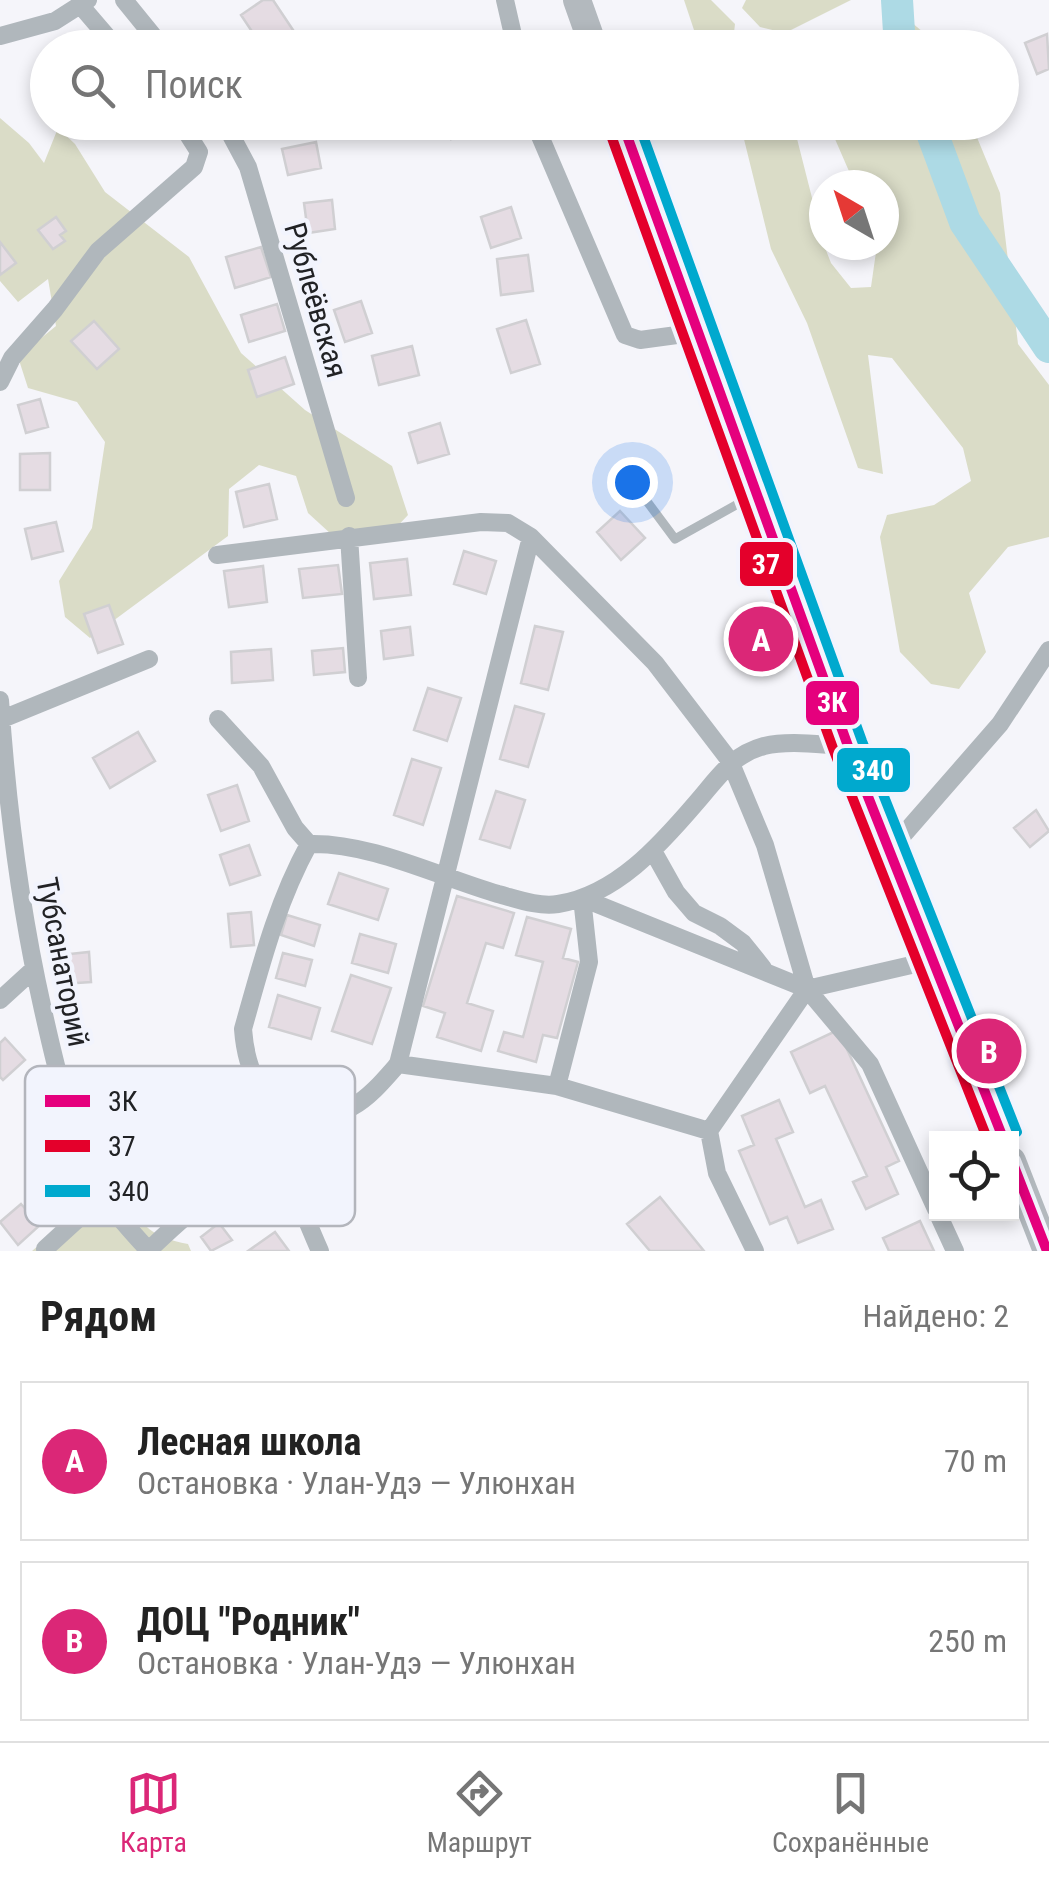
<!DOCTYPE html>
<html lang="ru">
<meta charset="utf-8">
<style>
:root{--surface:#fff;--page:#f6f6f6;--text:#222;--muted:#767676;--line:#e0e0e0;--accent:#db2777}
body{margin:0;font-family:"Roboto Condensed",sans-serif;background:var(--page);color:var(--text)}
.controls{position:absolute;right:30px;bottom:30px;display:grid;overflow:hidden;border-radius:0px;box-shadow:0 5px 15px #0003}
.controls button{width:90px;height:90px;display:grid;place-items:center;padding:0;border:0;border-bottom:2px solid var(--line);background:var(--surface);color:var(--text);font:50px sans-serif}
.compass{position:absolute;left:809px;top:170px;width:90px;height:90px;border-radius:50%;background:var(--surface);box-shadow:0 5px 15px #0003;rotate:321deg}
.you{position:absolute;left:632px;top:482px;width:35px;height:35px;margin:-25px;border:8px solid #fff;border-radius:50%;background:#1a73e8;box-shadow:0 0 0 15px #1a73e833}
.badge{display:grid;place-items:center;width:65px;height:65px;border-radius:50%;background:var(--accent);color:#fff;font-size:32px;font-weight:700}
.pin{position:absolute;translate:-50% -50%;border:5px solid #fff;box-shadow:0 2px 10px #0006}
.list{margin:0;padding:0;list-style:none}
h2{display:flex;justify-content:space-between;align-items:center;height:130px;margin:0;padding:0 40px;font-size:42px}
h2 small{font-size:32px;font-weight:400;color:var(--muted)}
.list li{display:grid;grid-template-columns:65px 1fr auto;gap:30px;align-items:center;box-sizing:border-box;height:160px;margin:0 20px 20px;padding:0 20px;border:2px solid var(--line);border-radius:0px}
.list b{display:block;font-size:38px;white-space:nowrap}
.list p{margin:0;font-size:32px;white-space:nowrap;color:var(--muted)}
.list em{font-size:32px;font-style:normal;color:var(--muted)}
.icon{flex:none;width:55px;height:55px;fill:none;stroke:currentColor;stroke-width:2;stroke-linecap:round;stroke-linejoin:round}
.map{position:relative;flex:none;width:1049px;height:1251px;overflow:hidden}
.search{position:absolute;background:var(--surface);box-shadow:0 5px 15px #0003;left:30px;right:30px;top:30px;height:110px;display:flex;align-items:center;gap:25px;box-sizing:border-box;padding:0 35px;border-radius:55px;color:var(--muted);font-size:38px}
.sheet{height:490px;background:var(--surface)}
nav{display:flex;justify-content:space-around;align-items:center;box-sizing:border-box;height:140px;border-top:2px solid var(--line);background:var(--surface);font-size:28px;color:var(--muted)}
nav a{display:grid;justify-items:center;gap:5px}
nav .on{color:var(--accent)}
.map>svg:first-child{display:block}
.green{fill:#dadcc7}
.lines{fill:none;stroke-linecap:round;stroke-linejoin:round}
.river{stroke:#addae5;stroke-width:32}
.building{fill:#e5dce3;stroke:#d0cfd2;stroke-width:2.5}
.service{stroke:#b0b7bc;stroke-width:9}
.minor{stroke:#b0b7bc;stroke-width:18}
.primary{stroke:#b3b9be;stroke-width:28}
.bus-1-casing{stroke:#f2f4fd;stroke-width:18}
.bus-2-casing{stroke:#f2f4fd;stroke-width:18}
.bus-3-casing{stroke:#f2f4fd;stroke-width:18}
.bus-1{stroke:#e5007d;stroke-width:10}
.bus-2{stroke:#e4002b;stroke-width:10}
.bus-3{stroke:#00a9ce;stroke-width:10}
.labels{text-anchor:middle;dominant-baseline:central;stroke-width:9;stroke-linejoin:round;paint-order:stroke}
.street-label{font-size:30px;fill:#212225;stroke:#f2f4fd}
.key{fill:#f2f4fd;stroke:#b3b5bc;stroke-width:2.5}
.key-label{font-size:28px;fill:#212225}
.line-badge{stroke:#f2f4fd;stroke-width:4}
.badge-label{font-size:28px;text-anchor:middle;font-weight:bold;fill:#fff}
</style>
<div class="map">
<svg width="1049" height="1251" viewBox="0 0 1049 1251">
<rect width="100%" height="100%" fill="#f5f5fa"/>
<path class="green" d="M 684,0 L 711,0 L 735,24 L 733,41 L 716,47 L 697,39 Z
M 746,0 L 851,0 L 785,33 L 760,27 L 742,8 Z
M 911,22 L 941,47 L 845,47 L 850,41 Z
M 0,118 L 29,143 L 44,163 L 58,128 L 75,144 L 105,192 L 189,257 L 241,353 L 305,410 L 392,466 L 408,515 L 388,536 L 343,545 L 308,513 L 296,476 L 259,465 L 229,489 L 228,536 L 90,638 L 65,617 L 59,581 L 92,528 L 105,442 L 77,402 L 28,388 L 18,357 L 56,326 L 48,279 L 18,302 L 0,281 Z
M 740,123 L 793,123 L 824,245 L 831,263 L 851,288 L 871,287 L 877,245 L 884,245 L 884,185 L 855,185 L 828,123 L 971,123 L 1000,193 L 1018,344 L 1049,385 L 1049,537 L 1008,547 L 969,593 L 986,652 L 959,689 L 931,684 L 900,652 L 880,537 L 887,515 L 934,505 L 971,481 L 963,448 L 892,358 L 868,355 L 883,474 L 858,468 L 807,323 L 771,249 Z
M 123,1197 C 143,1227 152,1237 188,1244 L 191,1251 L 32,1251 L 85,1205 Z"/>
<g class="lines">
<path class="river" d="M 897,0 L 900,48
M 928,122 L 965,222 L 1049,347"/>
</g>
<path class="building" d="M 263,0 L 273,0 L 295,33 L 272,48 L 263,48 L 241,15 Z
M 1047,34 L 1049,69 L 1037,74 L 1025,43 Z
M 446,122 L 477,122 L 479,132 L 451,139 Z
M 316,142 L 321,168 L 288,175 L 282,149 Z
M 332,200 L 335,229 L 308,233 L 304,203 Z
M 511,207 L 521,238 L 491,248 L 481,217 Z
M 56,217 L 66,231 L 60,235 L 65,241 L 53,249 L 38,230 Z
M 0,242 L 16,263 L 0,275 Z
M 261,247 L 271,277 L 235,288 L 226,257 Z
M 528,255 L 533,291 L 501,295 L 497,259 Z
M 361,301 L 372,333 L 345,342 L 334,310 Z
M 277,304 L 285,331 L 249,342 L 241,315 Z
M 526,320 L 540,364 L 511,373 L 497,329 Z
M 94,321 L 119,349 L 97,369 L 71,341 Z
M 412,346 L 419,375 L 379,385 L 372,356 Z
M 285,357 L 294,384 L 257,397 L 248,370 Z
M 40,399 L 48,427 L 26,433 L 18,405 Z
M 440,423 L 449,454 L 418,463 L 409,433 Z
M 50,453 L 50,490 L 20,490 L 20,454 Z
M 269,484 L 277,519 L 244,527 L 236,492 Z
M 620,511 L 645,538 L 621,560 L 597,532 Z
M 56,522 L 63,551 L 32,559 L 25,529 Z
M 464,551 L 496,561 L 486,594 L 454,584 Z
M 407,559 L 411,595 L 374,599 L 370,563 Z
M 338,565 L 342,594 L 303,598 L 299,569 Z
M 263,566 L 267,602 L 229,607 L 224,571 Z
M 109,605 L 123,644 L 98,653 L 84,614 Z
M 535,626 L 563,632 L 548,690 L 521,683 Z
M 410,627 L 413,655 L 384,659 L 381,631 Z
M 343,648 L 345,672 L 314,675 L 312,651 Z
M 271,649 L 273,680 L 232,683 L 231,652 Z
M 428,688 L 461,698 L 447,741 L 414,730 Z
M 515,706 L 544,714 L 528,767 L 500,759 Z
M 138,732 L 155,761 L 110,788 L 93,758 Z
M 412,759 L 441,768 L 423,825 L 394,815 Z
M 237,785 L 249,821 L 221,831 L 208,795 Z
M 496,791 L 525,800 L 510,848 L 480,839 Z
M 1036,810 L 1049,831 L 1030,847 L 1014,828 Z
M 249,845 L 260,875 L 230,885 L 220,855 Z
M 339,873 L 388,889 L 378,920 L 328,904 Z
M 457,896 L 514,913 L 503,948 L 486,943 L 467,1003 L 493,1011 L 481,1051 L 437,1037 L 445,1013 L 423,1006 Z
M 251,912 L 254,945 L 231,947 L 228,914 Z
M 287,915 L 320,925 L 314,946 L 281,935 Z
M 527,917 L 571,929 L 563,958 L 578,962 L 557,1038 L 543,1035 L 536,1062 L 498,1051 L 504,1032 L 523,1037 L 543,962 L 516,955 Z
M 360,934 L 396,944 L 388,973 L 352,963 Z
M 89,952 L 91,982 L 62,984 L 60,955 Z
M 283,953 L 312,960 L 305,986 L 276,978 Z
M 351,975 L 391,988 L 372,1044 L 332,1031 Z
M 278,995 L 320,1008 L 311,1039 L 269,1027 Z
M 838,1030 L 899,1161 L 886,1167 L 898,1194 L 866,1209 L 853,1182 L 867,1176 L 825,1086 L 810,1093 L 791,1052 Z
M 5,1038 L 25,1060 L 3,1080 L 0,1077 L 0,1043 Z
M 779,1100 L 793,1132 L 776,1139 L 805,1207 L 821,1200 L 833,1229 L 798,1243 L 787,1217 L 770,1224 L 739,1151 L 754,1145 L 742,1116 Z
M 660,1197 L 704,1251 L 650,1251 L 627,1224 Z
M 21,1204 L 40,1225 L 18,1245 L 0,1222 Z
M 920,1221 L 934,1251 L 889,1251 L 883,1238 Z
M 219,1223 L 232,1240 L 211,1251 L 201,1237 Z
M 275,1232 L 289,1251 L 248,1251 Z"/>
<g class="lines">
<path class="service" d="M 640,492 L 675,539 L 754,495"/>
<path class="minor" d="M 124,0 L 163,48
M 505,0 L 516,48
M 81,6 L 117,48
M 0,36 L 55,21 L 88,0
M 224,122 L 248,167 L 346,498
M 534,122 L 625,335 L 640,340 L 699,332
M 0,382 L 12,358 L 55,309 L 98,251 L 194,167 L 199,152 L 180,122
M 349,536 L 358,678
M 217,555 L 481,522 L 508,523 L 531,537 L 655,663 L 730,761 L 765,845 L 807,989 L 870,1064 L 936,1209
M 0,700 C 7,805 20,908 43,1010 C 57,1073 71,1134 102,1191 C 114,1214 132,1232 149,1251
M 218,719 L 261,766 L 295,828 L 309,844 C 277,902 261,965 243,1029 C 246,1070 262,1109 307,1115 C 322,1117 338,1115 352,1107 C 370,1097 384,1080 398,1064 L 531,537
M 0,720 L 149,659
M 309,844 C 370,842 439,877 498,894 C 517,899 538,907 558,904 C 616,895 660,845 696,803 C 718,778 731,755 764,746 C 790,740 821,745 848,746
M 890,850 L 1000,724 L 1049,650
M 653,851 L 676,892 L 694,913 L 720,926 L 743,943 L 763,968
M 582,898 L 807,989 L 933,960
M 0,1000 L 34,969
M 398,1064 L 557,1086 L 709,1131 L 807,989
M 557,1086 L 589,962 L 582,898
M 709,1131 L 717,1173 L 755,1251
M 938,1214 L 955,1251
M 45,1249 L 104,1195
M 149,1250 C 169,1231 254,1147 282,1175 C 297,1191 310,1230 320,1251"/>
<path class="primary" d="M 577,0 L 594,48
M 622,122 L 848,746 L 1003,1138
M 1012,1161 L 1047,1251"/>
<defs>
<path id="bus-1" d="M 622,122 L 848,746 L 1003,1138
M 1012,1161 L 1047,1251"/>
<path id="bus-2" d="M 608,127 L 834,751 L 987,1138"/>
<path id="bus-3" d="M 638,122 L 862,741 L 1017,1132"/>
</defs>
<use href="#bus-1" class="bus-1-casing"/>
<use href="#bus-2" class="bus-2-casing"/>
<use href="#bus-3" class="bus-3-casing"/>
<use href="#bus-1" class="bus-1"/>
<use href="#bus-2" class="bus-2"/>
<use href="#bus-3" class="bus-3"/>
</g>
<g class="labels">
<g class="street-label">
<text transform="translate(316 300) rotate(74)">Рублеёвская</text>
<text transform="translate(63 962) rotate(79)">Тубсанаторий</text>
</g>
</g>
<rect x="25" y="1066" width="330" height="160" rx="15" class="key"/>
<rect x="45" y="1095" width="45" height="12" fill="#e5007d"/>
<rect x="45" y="1140" width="45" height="12" fill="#e4002b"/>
<rect x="45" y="1185" width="45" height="12" fill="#00a9ce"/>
<g class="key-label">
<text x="108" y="1111">3К</text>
<text x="108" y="1156">37</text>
<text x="108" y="1201">340</text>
</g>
<g class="line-badge">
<rect x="738" y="540" width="57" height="48" rx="10" fill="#e4002b"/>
<rect x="804" y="679" width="57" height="48" rx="10" fill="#e5007d"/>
<rect x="835" y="746" width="77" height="48" rx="10" fill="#00a9ce"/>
</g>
<g class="badge-label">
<text x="766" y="574">37</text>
<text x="832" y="712">3К</text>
<text x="873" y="780">340</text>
</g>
</svg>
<div class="controls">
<button><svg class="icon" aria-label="locate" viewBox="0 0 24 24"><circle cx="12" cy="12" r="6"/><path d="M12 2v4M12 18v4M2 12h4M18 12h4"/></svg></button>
</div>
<svg class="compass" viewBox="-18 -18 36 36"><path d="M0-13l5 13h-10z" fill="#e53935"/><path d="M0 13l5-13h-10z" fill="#767676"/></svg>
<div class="you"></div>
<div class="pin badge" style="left:761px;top:639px">A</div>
<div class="pin badge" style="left:989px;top:1051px">B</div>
<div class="search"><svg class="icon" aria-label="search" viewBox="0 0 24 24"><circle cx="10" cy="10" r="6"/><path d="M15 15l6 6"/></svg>Поиск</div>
</div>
<section class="sheet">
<h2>Рядом<small>Найдено: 2</small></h2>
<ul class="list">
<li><span class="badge">A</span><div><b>Лесная школа</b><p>Остановка · Улан-Удэ — Улюнхан</p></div><em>70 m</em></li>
<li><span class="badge">B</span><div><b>ДОЦ &quot;Родник&quot;</b><p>Остановка · Улан-Удэ — Улюнхан</p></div><em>250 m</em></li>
</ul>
</section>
<nav>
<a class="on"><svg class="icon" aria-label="map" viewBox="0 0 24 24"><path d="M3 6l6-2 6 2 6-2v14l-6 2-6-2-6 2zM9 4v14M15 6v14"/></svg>Карта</a>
<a><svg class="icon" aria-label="directions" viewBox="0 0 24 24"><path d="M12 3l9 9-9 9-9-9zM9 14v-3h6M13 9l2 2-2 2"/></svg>Маршрут</a>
<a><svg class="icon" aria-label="saved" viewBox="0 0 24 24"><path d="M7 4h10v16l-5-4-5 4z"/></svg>Сохранённые</a>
</nav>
